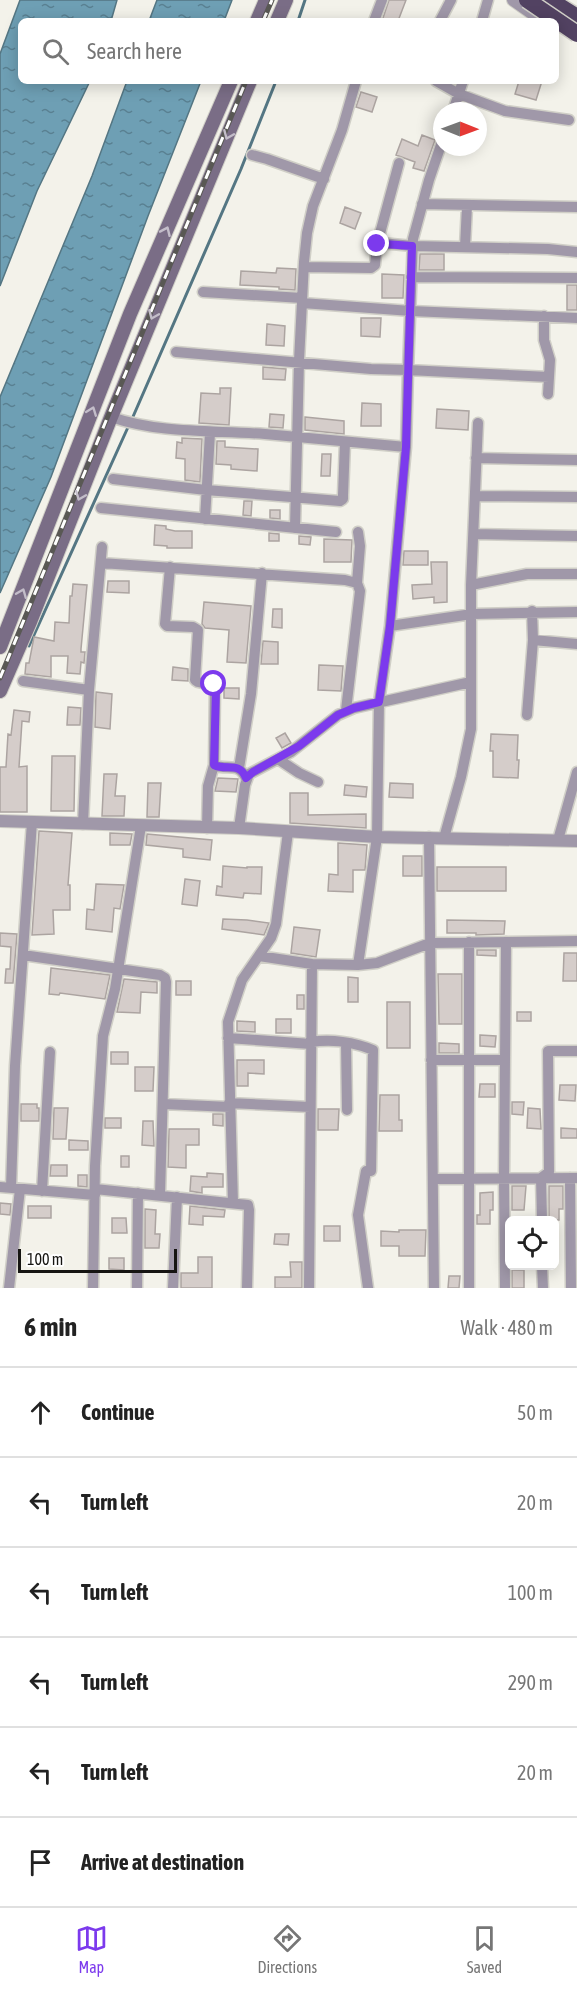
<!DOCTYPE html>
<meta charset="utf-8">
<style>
:root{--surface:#fff;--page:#f6f6f6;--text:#222;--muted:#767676;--line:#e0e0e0;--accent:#7c3aed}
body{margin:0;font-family:"Asap Condensed",sans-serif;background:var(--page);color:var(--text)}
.controls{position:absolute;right:18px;bottom:18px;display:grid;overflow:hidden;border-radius:9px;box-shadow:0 3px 15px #0003}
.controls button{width:54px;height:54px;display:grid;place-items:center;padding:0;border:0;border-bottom:2px solid var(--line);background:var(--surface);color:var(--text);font:30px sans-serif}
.compass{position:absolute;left:433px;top:102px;width:54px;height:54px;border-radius:50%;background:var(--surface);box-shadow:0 3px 15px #0003;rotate:91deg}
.scale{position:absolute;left:18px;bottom:15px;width:159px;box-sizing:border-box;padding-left:6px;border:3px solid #161512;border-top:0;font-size:16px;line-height:21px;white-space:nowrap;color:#161512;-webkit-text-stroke:4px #fff;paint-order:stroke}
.stop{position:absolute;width:18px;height:18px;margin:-14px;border:4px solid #7c3aed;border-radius:50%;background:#fff}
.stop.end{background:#7c3aed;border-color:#fff;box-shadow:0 2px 6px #0008}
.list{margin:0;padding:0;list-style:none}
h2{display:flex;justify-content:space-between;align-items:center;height:78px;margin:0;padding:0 24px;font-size:26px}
h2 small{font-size:20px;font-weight:400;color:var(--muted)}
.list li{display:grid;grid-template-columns:39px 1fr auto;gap:18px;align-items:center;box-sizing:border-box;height:90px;padding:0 24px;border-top:2px solid var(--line)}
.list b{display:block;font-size:22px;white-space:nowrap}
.list em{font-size:20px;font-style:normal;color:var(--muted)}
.icon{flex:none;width:33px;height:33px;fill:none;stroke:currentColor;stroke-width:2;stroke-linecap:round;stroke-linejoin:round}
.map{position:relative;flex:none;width:577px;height:1288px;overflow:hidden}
.search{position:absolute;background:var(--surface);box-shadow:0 3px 15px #0003;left:18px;right:18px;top:18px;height:66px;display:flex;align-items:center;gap:15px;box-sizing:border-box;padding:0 21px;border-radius:9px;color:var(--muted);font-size:22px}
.sheet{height:618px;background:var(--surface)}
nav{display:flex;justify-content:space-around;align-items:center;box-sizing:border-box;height:84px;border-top:2px solid var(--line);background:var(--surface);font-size:16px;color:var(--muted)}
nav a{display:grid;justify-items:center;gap:3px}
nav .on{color:var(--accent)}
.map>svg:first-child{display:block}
.water{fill:url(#water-ripples);stroke:#547683;stroke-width:1.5}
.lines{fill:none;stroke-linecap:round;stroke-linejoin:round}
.stream{stroke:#547683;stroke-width:3}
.building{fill:#d5cdca;stroke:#aca4a1;stroke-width:1.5}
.minor-casing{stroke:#d0cfc7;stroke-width:13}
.tertiary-casing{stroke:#d0cfc7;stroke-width:14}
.secondary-casing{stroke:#d0cfc7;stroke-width:16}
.trunk-casing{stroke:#d0cfc7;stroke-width:19}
.minor{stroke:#a098a9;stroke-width:10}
.tertiary{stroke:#a098a9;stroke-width:12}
.secondary{stroke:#7a6d86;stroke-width:14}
.trunk{stroke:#524262;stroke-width:16}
.rail-casing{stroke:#595854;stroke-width:5}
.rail{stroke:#fff;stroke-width:3;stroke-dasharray:9;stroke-linecap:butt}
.trunk-bridge-casing{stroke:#d0cfc7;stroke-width:19;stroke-linecap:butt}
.trunk-bridge{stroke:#524262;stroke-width:16}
.oneway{stroke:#c3bdc9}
.route{stroke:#7c3aed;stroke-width:8}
</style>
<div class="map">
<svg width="577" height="1288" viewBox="0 0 577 1288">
<defs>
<pattern id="water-ripples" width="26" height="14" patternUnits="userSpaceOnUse" patternTransform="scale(1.5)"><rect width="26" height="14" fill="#6e9fb4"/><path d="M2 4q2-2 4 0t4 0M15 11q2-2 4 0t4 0" fill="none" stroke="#598091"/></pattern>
</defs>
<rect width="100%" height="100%" fill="#f3f2ea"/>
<path class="water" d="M 20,0 L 117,0 L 111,21 L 21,21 L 21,81 L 90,81 L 37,191 L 0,286 L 0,54 Z
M 157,0 L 232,0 L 224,21 L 149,21 Z
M 127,81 L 201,81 L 148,216 L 51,477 L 0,593 L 0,397 L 92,176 Z"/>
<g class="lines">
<path class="stream" d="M 298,21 L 305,0
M 132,419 L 241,169 L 276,81
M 29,646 L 129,425"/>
</g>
<path class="building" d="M 389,0 L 406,0 L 398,21 L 382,21 Z
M 519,81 L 542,81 L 536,100 L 515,94 Z
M 361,92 L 377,97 L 372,112 L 356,107 Z
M 422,135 L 435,140 L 424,171 L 413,168 L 415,162 L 396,155 L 402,139 L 418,146 Z
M 345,207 L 361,213 L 355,229 L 340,223 Z
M 420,254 L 444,254 L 444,270 L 419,270 Z
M 277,268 L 296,269 L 295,290 L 279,289 L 279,287 L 240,285 L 241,271 L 276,273 Z
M 382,274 L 404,275 L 403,298 L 382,298 Z
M 567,285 L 577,285 L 577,310 L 567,310 Z
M 361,318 L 381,318 L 380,337 L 361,336 Z
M 267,324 L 285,326 L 284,346 L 266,345 Z
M 263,367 L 286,369 L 285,380 L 263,379 Z
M 220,388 L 231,388 L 229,425 L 199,423 L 201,393 L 220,394 Z
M 362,403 L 381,404 L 381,426 L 361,426 Z
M 437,409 L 469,411 L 468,430 L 436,428 Z
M 270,414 L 284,415 L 283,428 L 269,427 Z
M 305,417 L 344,421 L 344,434 L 305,430 Z
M 182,438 L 202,439 L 200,482 L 185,480 L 185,459 L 176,458 L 177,442 L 182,443 Z
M 217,441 L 225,441 L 225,447 L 258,449 L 257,471 L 231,469 L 231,465 L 216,464 Z
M 322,454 L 331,454 L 330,476 L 321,476 Z
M 244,501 L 252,501 L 251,516 L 243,515 Z
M 270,510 L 280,510 L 280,519 L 270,518 Z
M 155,525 L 166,526 L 166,529 L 175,531 L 192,531 L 192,548 L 167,548 L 167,546 L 154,545 Z
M 269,533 L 279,534 L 279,541 L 269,541 Z
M 299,536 L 311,537 L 310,545 L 299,544 Z
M 324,539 L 352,540 L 351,562 L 324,562 Z
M 404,551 L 428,551 L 428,565 L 403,565 Z
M 431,562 L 447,562 L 447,602 L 434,603 L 434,597 L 413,599 L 412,585 L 432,584 Z
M 108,581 L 129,581 L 129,593 L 107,592 Z
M 73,584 L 87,585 L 81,649 L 81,652 L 85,652 L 84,663 L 81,662 L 80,674 L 67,673 L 68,656 L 51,656 L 51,677 L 25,674 L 26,663 L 29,663 L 34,637 L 54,641 L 55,622 L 69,623 L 70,596 L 72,596 Z
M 204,602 L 251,606 L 246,663 L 227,662 L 229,630 L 205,628 L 202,624 Z
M 273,609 L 282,609 L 282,628 L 272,627 Z
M 263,641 L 278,642 L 278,664 L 261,664 Z
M 319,665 L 343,666 L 341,691 L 318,690 Z
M 173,667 L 188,669 L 188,681 L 172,680 Z
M 224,688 L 239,688 L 239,699 L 224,698 Z
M 96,692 L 112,694 L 110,729 L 95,727 Z
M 68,707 L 81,708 L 80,725 L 67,725 Z
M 14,710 L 30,712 L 29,722 L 22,721 L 19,767 L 27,766 L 27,812 L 0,812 L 0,767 L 6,767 L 8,734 L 11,735 Z
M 285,733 L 291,743 L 282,748 L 276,738 Z
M 491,734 L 518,735 L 517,760 L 519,760 L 518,778 L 493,777 L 493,751 L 490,751 Z
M 52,756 L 75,756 L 74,811 L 51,811 Z
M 104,774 L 117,774 L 115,796 L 125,796 L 124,816 L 102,816 Z
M 218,778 L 238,779 L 236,792 L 215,791 Z
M 148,783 L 161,783 L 159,817 L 147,817 Z
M 390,783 L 413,784 L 413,798 L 389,797 Z
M 345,785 L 367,787 L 366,797 L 344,795 Z
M 290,793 L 308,793 L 308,815 L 366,814 L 366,828 L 290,823 Z
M 39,831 L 72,833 L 68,885 L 70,885 L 70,910 L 53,910 L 54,934 L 32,935 Z
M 110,833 L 132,834 L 130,845 L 110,845 Z
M 147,834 L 212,840 L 210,860 L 183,857 L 183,849 L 146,845 Z
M 338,843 L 367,845 L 365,870 L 353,870 L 353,892 L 328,891 L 329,874 L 338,875 Z
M 403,856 L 422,856 L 422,876 L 403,876 Z
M 223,866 L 247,868 L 247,867 L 262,867 L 261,894 L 244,893 L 243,898 L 216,895 L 217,886 L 222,887 Z
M 437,867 L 506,867 L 506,891 L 437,891 Z
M 185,879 L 200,881 L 197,906 L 182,904 Z
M 96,884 L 124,885 L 120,909 L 114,908 L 112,932 L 86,929 L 87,909 L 94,910 Z
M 223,919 L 247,920 L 269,923 L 264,935 L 222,929 Z
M 447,920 L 505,921 L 504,934 L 476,935 L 476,933 L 447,933 Z
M 294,927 L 320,930 L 316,957 L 291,953 Z
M 0,933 L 17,934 L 13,983 L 5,983 L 6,969 L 10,969 L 11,947 L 0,946 Z
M 477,950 L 496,950 L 496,956 L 477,955 Z
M 564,953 L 577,953 L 577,981 L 563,981 Z
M 51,968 L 110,975 L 105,999 L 60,993 L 59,995 L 49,994 Z
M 438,974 L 462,974 L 462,1024 L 439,1024 Z
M 348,977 L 358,978 L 358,1002 L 348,1002 Z
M 124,979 L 157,982 L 157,993 L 141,992 L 140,1013 L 117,1012 Z
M 176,981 L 191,981 L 191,995 L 176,995 Z
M 297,995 L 304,995 L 304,1009 L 297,1009 Z
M 387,1002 L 410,1002 L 410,1048 L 387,1048 Z
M 517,1012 L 531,1012 L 531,1021 L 517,1021 Z
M 276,1019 L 291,1019 L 291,1033 L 276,1033 Z
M 237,1021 L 255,1022 L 255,1032 L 237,1031 Z
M 480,1035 L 496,1036 L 495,1047 L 480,1046 Z
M 439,1043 L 459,1044 L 459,1053 L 439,1053 Z
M 111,1052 L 128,1052 L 128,1064 L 111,1064 Z
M 237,1060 L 264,1060 L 264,1074 L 248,1073 L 248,1086 L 237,1086 Z
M 135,1067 L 154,1067 L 153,1091 L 135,1091 Z
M 480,1084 L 495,1084 L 495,1097 L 479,1097 Z
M 560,1085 L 576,1085 L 575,1101 L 559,1100 Z
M 380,1095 L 399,1095 L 399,1120 L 402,1120 L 402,1131 L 379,1131 Z
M 512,1102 L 524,1102 L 523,1115 L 512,1114 Z
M 21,1104 L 37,1104 L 37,1108 L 39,1108 L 39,1121 L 21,1121 Z
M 54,1108 L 68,1108 L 66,1139 L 53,1139 Z
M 528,1108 L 540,1109 L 541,1129 L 527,1128 Z
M 318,1109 L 339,1109 L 338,1130 L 318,1130 Z
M 213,1114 L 223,1114 L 223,1126 L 213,1125 Z
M 105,1118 L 121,1118 L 121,1128 L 105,1128 Z
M 143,1121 L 153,1121 L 154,1146 L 142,1145 Z
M 561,1128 L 577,1129 L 577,1138 L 561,1138 Z
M 169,1129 L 199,1129 L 199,1145 L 186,1145 L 186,1168 L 168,1167 Z
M 69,1140 L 88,1141 L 88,1150 L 69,1150 Z
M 121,1156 L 129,1156 L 129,1167 L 121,1167 Z
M 51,1165 L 67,1165 L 67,1176 L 50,1176 Z
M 207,1173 L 223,1174 L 223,1187 L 202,1187 L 202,1193 L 190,1191 L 191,1176 L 207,1177 Z
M 78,1175 L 87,1175 L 87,1187 L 78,1186 Z
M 512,1186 L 526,1186 L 524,1210 L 512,1210 Z
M 549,1186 L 563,1186 L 563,1209 L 559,1209 L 559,1220 L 549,1220 Z
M 493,1192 L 493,1210 L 490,1210 L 490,1224 L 477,1224 L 477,1215 L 480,1215 L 480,1193 Z
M 0,1203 L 11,1204 L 10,1215 L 0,1214 Z
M 28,1206 L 51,1206 L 51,1218 L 28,1218 Z
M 190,1206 L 225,1210 L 224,1217 L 203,1216 L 203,1225 L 189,1224 Z
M 145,1209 L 156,1210 L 155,1234 L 160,1234 L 159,1248 L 145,1248 Z
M 112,1218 L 126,1218 L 127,1233 L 112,1233 Z
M 324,1226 L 340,1226 L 340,1241 L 324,1241 Z
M 399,1230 L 426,1230 L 425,1256 L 399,1256 L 399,1246 L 381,1246 L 381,1231 L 399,1232 Z
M 275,1234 L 289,1234 L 288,1245 L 274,1244 Z
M 198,1257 L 212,1257 L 212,1288 L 181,1288 L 181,1273 L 198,1273 Z
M 109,1258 L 124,1258 L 124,1270 L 109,1269 Z
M 290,1262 L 302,1262 L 302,1288 L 275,1288 L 275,1277 L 291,1277 Z
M 512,1270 L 524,1270 L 524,1288 L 512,1288 Z
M 449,1276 L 460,1276 L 459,1288 L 448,1288 Z"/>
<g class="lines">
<defs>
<path id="minor" d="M 374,21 L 382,0
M 440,21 L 451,0
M 482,21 L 488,0
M 436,81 L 459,94 L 505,111 L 569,120
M 453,111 L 463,81
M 442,142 L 429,180 L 413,239 L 408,370 L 549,377
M 252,155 L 267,159 L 324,179
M 399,163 L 379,237 L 381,243 L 413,246 L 548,249 L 577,252
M 422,204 L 577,207
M 465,247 L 467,206
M 304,267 L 371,268 L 375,265 L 377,244 L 380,240
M 411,277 L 577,278
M 203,292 L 302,298
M 302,303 L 411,311 L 577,318
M 544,316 L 544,340 L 550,360 L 548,394
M 176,352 L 371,369 L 408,370 L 406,447 L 390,626 L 379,702 L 377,837 L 358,965
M 111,417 C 161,434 213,430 265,434 C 312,438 359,443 406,447
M 476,458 L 577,460
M 113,479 L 206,490 L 340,501 L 343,499 L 343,495 L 345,442
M 475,496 L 577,497
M 101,508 L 336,532
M 205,519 L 210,433
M 295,528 L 299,361 L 304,262 L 307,233 L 313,206 L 342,130 L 356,81
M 474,534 L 577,536
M 101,563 L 345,580 L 357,583 L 360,591 L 346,710
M 170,567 L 165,624 L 167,626 L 193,627 L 198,630 L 195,680 L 198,682 L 215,686 L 214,765 C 227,771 238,761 246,778
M 357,583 L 360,546 L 358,532
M 471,585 L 527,574 L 577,574
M 390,626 L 472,614 L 577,612
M 533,640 L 577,644
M 23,681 L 89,690
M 527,715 L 533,640 L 532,611
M 278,759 L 299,773 L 318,782
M 239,768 L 251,694 L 262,573
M 83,824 L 89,690 L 102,547
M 207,828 L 208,786 L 214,765
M 239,828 L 245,785 L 249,774 L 291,752 L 338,715 L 354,708 L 471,682
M 429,837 L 434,1288
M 444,838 L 461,777 L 471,729 L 471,585 L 478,423
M 558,840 L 577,772
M 23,955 L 160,975 L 165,978 L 166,982 L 160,1195
M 259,956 L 312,964 L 358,965 L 377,963 L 430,943 L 577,941
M 228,1038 L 311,1044
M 311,1042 C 331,1039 354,1042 373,1050 L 371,1171
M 346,1043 L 347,1110
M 431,1060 L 505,1060
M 229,1103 L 310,1107
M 163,1104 L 230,1107
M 366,1171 L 358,1215 L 368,1288
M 570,1178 L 571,1288
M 433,1179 L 577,1178
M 0,1187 L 95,1195
M 11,1188 L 15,1066 L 32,822
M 95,1189 L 248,1205 L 249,1210 L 247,1288
M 42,1191 L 50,1052
M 233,1203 L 228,1022 L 242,980 L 271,938 L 276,924 L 288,832
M 542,1220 L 541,1178 L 549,1172 L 548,1051 L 577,1051
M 542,1266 L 543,1288
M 9,1288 L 20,1189
M 93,1288 L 95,1166 L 103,1036 L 115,989 L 141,826
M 137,1288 L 138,1193
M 173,1288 L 177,1197
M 309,1288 L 312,964
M 469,1288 L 469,942
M 505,1288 L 504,1178 L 506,942"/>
<path id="tertiary" d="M 513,0 L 533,14
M 0,821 L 239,828 L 377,837 L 577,841"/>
<path id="secondary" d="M 257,21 L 266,0
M 277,21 L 286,0
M 0,647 L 130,314 L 231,81
M 0,691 L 30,622 L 111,417 L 250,81"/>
<path id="trunk" d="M 550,0 L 577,17"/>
</defs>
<use href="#minor" class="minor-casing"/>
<use href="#tertiary" class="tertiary-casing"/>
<use href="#secondary" class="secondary-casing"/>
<use href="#trunk" class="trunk-casing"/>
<use href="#minor" class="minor"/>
<use href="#tertiary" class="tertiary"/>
<use href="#secondary" class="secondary"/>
<use href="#trunk" class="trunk"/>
<defs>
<path id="rail" d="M 263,21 L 272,0
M 0,678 L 246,81"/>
</defs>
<use href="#rail" class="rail-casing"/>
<use href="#rail" class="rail"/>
<defs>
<path id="trunk-bridge" d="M 527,0 L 577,34"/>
</defs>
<use href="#trunk-bridge" class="trunk-bridge-casing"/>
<use href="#trunk-bridge" class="trunk-bridge"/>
</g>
<defs><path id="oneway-chevron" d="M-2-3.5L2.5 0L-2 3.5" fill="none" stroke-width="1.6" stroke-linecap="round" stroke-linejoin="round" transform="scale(1.5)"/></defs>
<g class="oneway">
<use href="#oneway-chevron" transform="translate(228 135) rotate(113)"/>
<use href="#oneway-chevron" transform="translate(166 231) rotate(-66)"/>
<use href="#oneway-chevron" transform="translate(153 315) rotate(113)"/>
<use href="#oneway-chevron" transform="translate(92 411) rotate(-69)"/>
<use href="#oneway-chevron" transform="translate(80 496) rotate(112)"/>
<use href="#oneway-chevron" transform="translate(22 593) rotate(-68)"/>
</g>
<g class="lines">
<path class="route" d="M 214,684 L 216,689 L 214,765 C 227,771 239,761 246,778 L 253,772 L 299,746 L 338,715 L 354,708 L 379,702 L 390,626 L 406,447 L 412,246 L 384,244 L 380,240 L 377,244"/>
</g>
</svg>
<div class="controls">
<button><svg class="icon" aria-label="locate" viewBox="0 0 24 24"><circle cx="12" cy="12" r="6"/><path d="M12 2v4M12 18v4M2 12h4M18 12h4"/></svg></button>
</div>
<svg class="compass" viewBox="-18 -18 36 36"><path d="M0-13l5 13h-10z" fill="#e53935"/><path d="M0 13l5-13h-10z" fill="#767676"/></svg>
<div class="scale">100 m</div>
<div class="stop" style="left:214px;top:684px"></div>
<div class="stop end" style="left:377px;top:244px"></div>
<div class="search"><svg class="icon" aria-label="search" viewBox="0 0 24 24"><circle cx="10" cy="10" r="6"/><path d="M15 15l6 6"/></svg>Search here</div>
</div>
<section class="sheet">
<h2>6 min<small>Walk · 480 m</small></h2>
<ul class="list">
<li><svg class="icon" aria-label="ahead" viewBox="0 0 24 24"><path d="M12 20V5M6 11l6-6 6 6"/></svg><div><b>Continue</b></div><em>50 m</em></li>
<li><svg class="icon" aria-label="left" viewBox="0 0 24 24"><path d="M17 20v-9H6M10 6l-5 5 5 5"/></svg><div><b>Turn left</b></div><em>20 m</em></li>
<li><svg class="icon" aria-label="left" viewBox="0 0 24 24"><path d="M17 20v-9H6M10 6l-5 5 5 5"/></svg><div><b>Turn left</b></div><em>100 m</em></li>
<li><svg class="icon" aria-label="left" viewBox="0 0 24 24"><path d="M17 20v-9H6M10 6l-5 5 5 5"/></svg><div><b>Turn left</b></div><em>290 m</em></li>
<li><svg class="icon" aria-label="left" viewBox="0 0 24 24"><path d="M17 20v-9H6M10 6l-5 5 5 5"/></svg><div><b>Turn left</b></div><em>20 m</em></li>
<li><svg class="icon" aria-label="arrive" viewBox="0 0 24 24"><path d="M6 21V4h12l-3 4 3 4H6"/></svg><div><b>Arrive at destination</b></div></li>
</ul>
</section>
<nav>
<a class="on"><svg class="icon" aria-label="map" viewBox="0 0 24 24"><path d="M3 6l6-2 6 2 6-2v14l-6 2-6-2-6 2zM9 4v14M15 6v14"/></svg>Map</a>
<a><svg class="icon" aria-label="directions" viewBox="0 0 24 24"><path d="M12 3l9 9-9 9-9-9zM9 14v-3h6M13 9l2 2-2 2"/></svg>Directions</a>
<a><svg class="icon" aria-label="saved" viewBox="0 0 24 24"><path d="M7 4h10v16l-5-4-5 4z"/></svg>Saved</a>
</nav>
